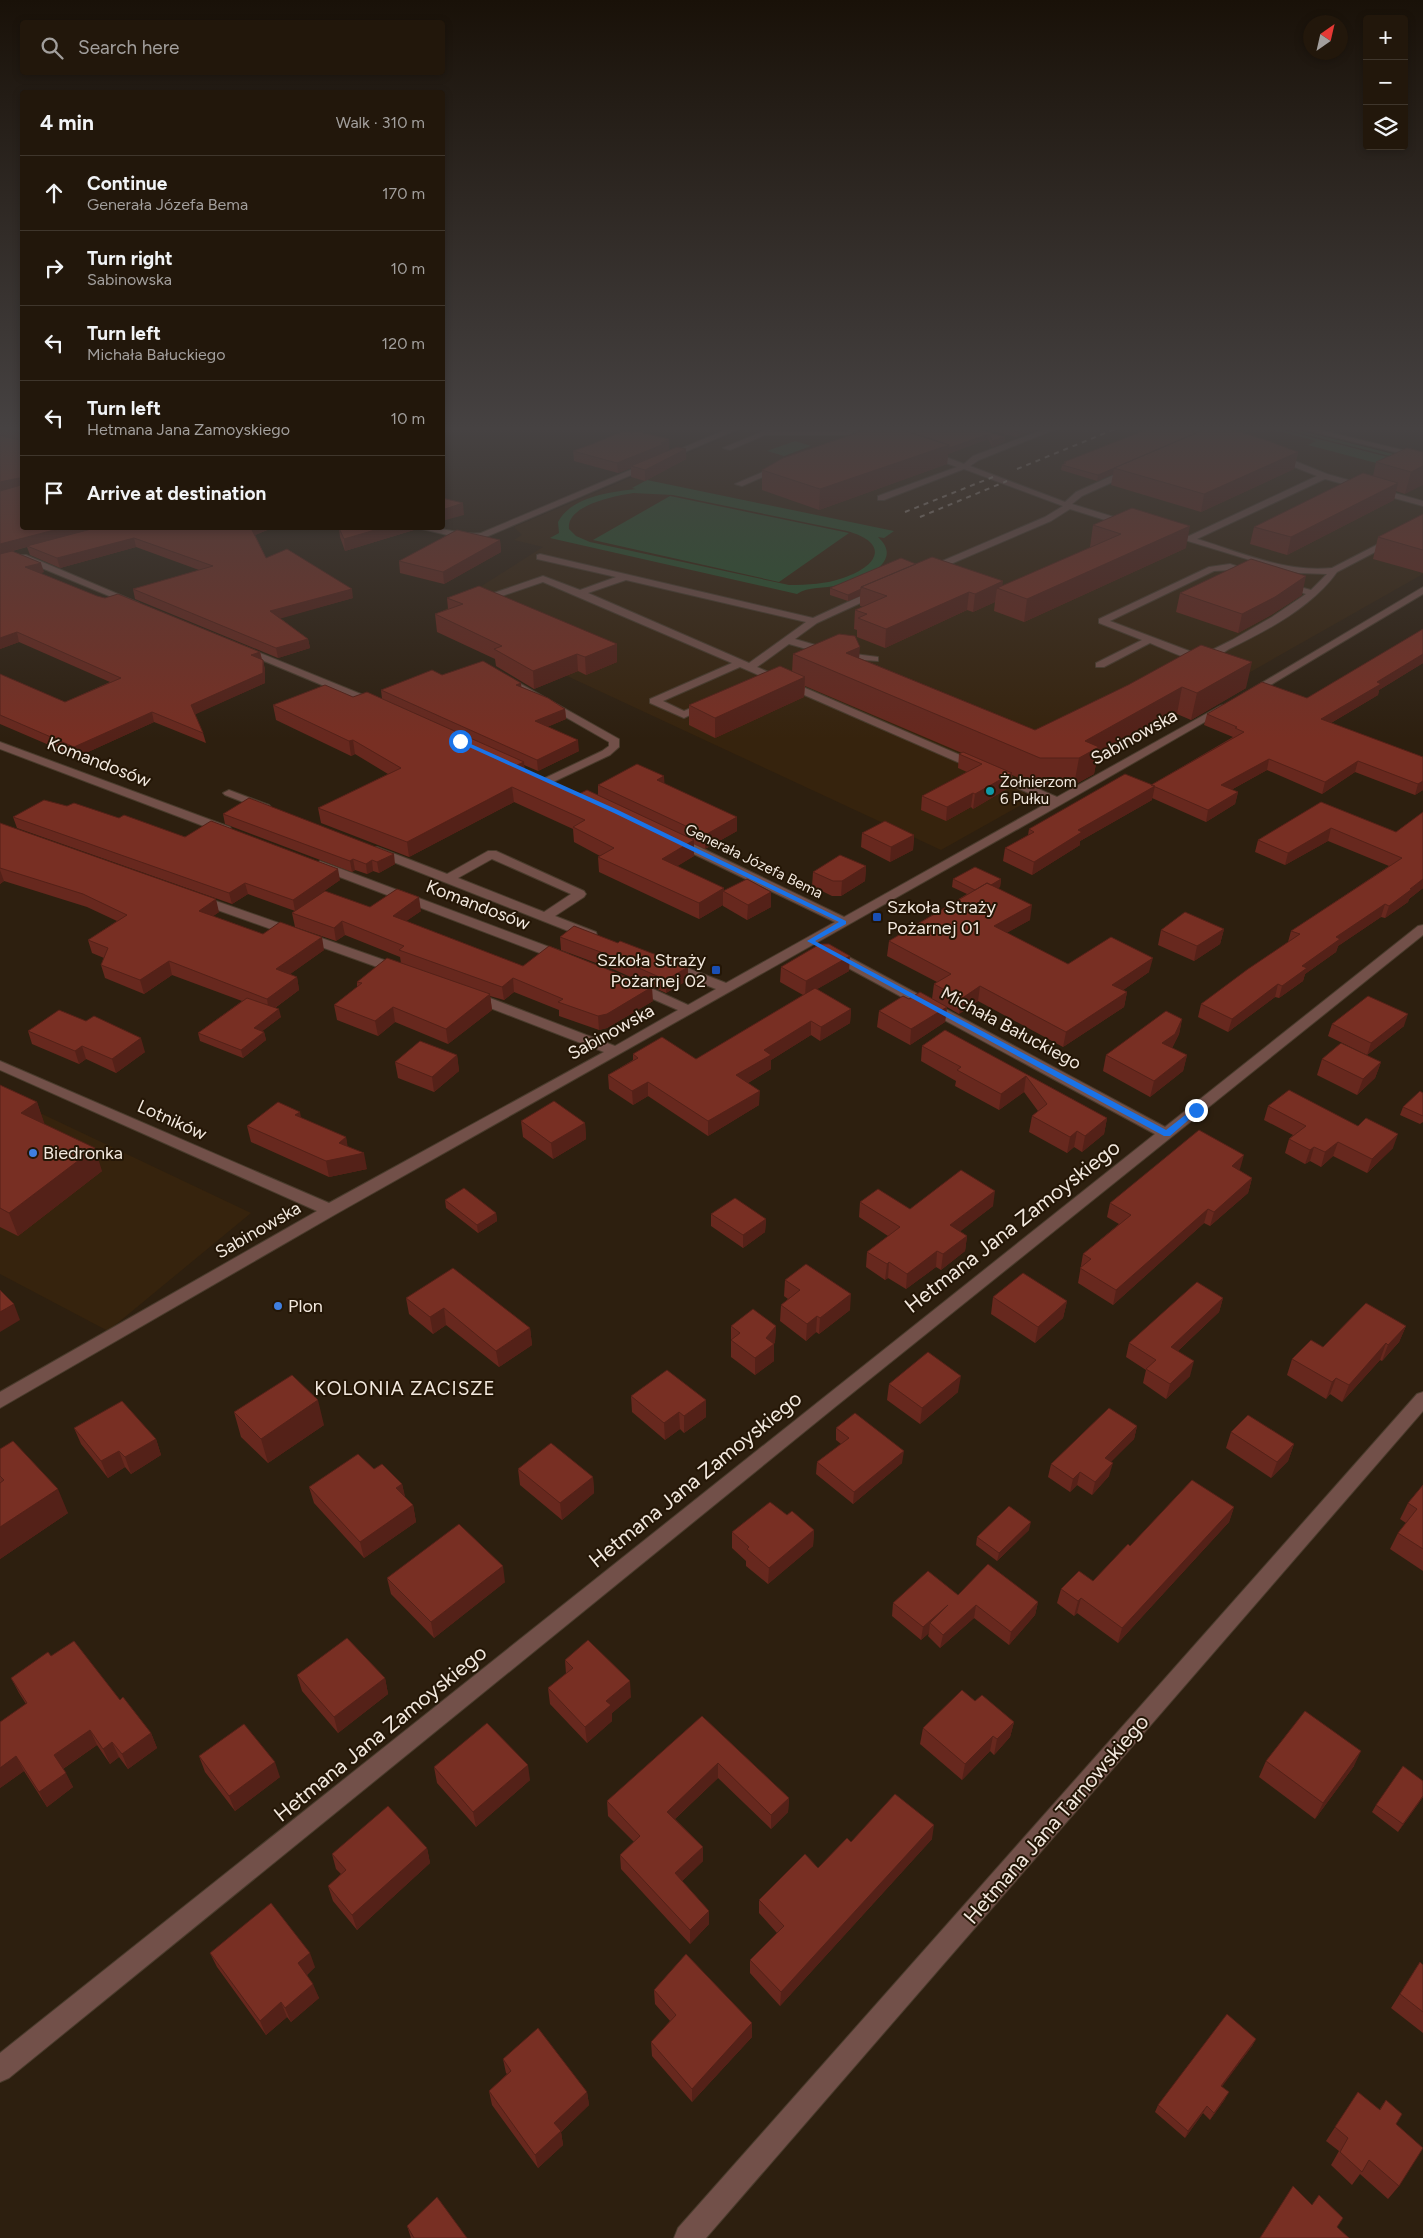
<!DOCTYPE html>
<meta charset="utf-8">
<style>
:root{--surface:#22170b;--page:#2e2419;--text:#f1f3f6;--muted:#a29f9d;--line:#3f362c}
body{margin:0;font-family:Figtree,sans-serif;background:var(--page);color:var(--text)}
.controls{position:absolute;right:15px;top:15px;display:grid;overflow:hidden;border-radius:5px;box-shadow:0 2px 8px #0003}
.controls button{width:45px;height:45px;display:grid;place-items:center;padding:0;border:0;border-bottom:1px solid var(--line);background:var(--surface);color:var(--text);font:25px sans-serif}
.compass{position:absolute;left:1303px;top:15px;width:45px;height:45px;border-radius:50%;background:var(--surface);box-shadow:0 2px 8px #0003;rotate:34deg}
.stop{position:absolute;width:15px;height:15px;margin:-11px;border:4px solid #1a73e8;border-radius:50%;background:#fff}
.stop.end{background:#1a73e8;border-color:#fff;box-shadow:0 1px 5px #0008}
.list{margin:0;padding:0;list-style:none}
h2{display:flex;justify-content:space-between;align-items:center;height:65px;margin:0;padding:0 20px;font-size:21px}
h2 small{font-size:16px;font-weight:400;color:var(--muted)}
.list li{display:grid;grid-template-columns:32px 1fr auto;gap:15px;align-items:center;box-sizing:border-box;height:75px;padding:0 20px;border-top:1px solid var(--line)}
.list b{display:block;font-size:19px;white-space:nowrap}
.list p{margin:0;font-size:16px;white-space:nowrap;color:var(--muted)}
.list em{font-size:16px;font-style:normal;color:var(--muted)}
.icon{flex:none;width:28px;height:28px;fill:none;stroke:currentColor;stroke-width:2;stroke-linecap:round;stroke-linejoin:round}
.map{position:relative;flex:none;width:1423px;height:2238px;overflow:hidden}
.search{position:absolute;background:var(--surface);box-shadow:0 2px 8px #0003;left:20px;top:20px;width:425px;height:55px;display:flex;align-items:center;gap:12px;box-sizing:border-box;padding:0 18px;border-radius:5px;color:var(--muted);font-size:19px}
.panel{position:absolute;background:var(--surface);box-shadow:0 2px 8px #0003;left:20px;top:90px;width:425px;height:440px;border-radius:5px}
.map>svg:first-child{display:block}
.built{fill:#36230d}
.green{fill:#27562e;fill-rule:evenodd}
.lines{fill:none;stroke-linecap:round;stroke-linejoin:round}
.minor-casing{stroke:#493b2c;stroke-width:2}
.minor{fill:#725049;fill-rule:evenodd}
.rail{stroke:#a79b8f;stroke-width:2;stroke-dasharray:5 5;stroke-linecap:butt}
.wall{fill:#67281e}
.shaded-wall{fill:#542118}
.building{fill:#782f23;stroke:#542118}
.route{fill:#1a73e8}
.culture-dot{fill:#0f9aa8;stroke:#241606;stroke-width:2}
.transit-dot{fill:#1a4fb4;stroke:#241606;stroke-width:2}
.shop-dot{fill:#3f7fe0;stroke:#241606;stroke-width:2}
.labels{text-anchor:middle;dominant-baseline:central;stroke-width:4;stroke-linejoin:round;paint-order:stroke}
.far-poi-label{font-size:15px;fill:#f2e8de;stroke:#241606;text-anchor:start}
.far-street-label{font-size:15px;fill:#f2e8de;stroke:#241606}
.street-label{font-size:18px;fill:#f2e8de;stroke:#241606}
.poi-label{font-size:18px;fill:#f2e8de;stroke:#241606;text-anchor:start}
.neighbourhood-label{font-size:19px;letter-spacing:1px;fill:#f2e8de;stroke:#241606}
.near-street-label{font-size:21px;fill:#f2e8de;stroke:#241606}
</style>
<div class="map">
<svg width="1423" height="2238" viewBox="0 0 1423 2238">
<rect width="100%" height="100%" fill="#2d1f0f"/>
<path class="built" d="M 756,425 L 1256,425 L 1317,441 L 1309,445 L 1423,475 L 1423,574 L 1051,785 L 1036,785 L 1024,792 L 1028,801 L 941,850 L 436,615 L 543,547 L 514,540 L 522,535 L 514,527 Z
M 0,1094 L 251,1213 L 108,1331 L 0,1274 Z"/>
<path class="green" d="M 1256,425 L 1264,425 L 1411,463 L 1399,469 L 1308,445 L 1316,441 Z
M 1269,425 L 1278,425 L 1405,457 L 1413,462 Z
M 795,441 L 811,446 L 784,456 L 767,451 Z
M 647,480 L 894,531 L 884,538 L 878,537 C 906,563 860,580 838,585 C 825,589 808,586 797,594 L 550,538 L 559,533 L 558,522 C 571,497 610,492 636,489 L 632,488 ZM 633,493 L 673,495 L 847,531 C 890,543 879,566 843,578 C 826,584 808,585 789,585 L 590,542 L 576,536 L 569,529 C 566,505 615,496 633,493 Z
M 670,496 L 849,533 L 779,582 L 593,540 Z"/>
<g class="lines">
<defs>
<path id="minor" d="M 737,425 L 748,425 L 486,537 L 468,540 L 418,528 C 439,525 460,536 481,533 Z
M 833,425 L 846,425 L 881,437 L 877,439 L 853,432 L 850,435 L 765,435 L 730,450 L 723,448 L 771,428 L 774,431 L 848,431 Z
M 1055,425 L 1066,425 L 979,460 L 970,466 L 1065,502 L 1076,492 L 1129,468 L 1135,468 L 1135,472 L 1082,496 L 1072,504 L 1130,522 L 1130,526 L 1124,526 L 1070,509 L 1051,521 L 932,572 L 926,572 L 926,568 L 1045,517 L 1063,506 L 964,469 L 884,500 L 878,500 L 878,496 L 957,467 L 927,456 L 927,452 L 933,452 L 964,464 L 973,456 Z
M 1172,425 L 1184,425 L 1209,434 L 1205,436 Z
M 1285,425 L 1299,425 L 1423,455 L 1423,459 Z
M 1274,455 L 1280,455 L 1327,474 L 1423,501 L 1423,506 L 1325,479 L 1197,539 C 1240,552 1286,573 1332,568 L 1423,521 L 1423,527 L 1337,572 C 1312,607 1268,630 1229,649 C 1223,653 1213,660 1205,660 C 1187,661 1167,650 1150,643 L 1104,667 L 1096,667 L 1096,663 L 1142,640 L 1099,623 L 1099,619 L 1209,567 L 1230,564 L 1258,573 L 1253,576 L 1230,570 L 1214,571 L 1110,621 L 1192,652 L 1204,654 L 1232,640 L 1272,617 L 1306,594 L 1281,586 L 1281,582 L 1311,590 L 1327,574 L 1298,573 L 1276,568 L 1165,534 L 1169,531 L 1189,536 L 1317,476 L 1274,459 Z
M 779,465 L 786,467 L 742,486 L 735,484 Z
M 540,554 L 813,618 L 874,590 L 880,590 L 880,594 L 817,623 L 795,639 L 839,652 L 878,657 L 878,661 L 838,658 L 789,644 L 757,667 L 1057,797 L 1220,706 L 1224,705 L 1229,708 L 1062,804 L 336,1214 L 0,1408 L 0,1392 L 317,1211 L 0,1070 L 0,1061 L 329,1203 L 604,1052 L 467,999 L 465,996 L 467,993 L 477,993 L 615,1046 L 678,1010 L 630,989 L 628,986 L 630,983 L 640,983 L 688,1005 L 716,989 L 665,969 L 663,966 L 665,963 L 675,963 L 726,983 L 835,922 L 673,844 L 671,841 L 673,838 L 681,838 L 844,917 L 1049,802 L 740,667 L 663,701 L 684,711 L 707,701 L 712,704 L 684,718 L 650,703 L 650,699 L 732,663 L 543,582 L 496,598 L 501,602 L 499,604 L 493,604 L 485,600 L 485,596 L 543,576 L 580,590 L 616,577 L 537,559 L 537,555 ZM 626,580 L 806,622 L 749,663 L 588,593 Z
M 20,555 L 26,555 L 139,603 L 137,605 L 131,605 L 20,559 Z
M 1423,587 L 1423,594 L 1252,696 L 1244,696 L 1243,694 Z
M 243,646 L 378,701 L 379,703 L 378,705 L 370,705 L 240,651 L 240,647 Z
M 505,675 L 619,739 L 619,747 L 610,755 L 551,783 L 543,783 L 541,781 L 543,779 L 602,751 L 609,746 L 609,742 L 501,680 L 500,678 Z
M 0,742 L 230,827 L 232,830 L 226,834 L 222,833 L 0,749 Z
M 229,790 L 269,805 L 271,807 L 269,809 L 261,809 L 225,795 L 223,793 Z
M 377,847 L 447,874 L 488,851 L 496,851 L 584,891 L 586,894 L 584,897 L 555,916 L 596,932 L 597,935 L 591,939 L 586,938 L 373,854 L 371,851 L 373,848 ZM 492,859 L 571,894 L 544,912 L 458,878 Z
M 320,861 L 568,954 L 570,957 L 563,961 L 558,960 L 316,868 L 314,865 Z
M 199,895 L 404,967 L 406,970 L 399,974 L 394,973 L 195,902 L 193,899 Z
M 1423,925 L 1423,935 L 835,1407 L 9,2078 L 0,2082 L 0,2053 L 1155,1134 L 826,956 L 824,953 L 826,950 L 836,950 L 1165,1127 L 1418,926 Z
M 1423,1392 L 1423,1411 L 706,2238 L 674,2238 L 678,2228 L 1417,1394 Z"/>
</defs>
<use href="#minor" class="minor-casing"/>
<use href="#minor" class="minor"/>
<path class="rail" d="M 1017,469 L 1125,425
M 905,512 L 993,477
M 920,517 L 1007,481"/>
</g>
<path class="wall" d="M 0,425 L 22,425 L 22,528 L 272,528 L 255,535 L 266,558 L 353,598 L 280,618 L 308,639 L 310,648 L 278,658 L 135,599 L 133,589 L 199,570 L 136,547 L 60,568 L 30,555 L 27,547 L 9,552 L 44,572 L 40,573 L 97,596 L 260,652 L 262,659 L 263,660 L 265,670 L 265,683 L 195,714 L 203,733 L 206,743 L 154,722 L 77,757 L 0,724 L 0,674 L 65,702 L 110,682 L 19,642 L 0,649 Z
M 854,425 L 965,425 L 1005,437 L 1004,442 L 992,447 L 988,439 L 948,454 L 947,464 L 819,510 L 762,490 L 762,470 L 857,433 L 857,427 Z
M 988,425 L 1047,425 L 1016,437 L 988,430 Z
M 1199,432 L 1298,452 L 1294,469 L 1201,512 L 1111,485 L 1113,474 L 1097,481 L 1061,470 L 1062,465 L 1064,464 L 1064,462 Z
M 632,433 L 669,439 L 669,449 L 664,452 L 686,449 L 686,459 L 645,481 L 631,477 L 631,468 L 618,473 L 574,461 L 573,451 Z
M 1423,452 L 1405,494 L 1396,491 L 1394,500 L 1287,555 L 1250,544 L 1254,527 L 1373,476 L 1376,462 Z
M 1423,514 L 1423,573 L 1373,559 L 1378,537 Z
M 1093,525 L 1186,548 L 1024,622 L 994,611 L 995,602 L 973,612 L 967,610 L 885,648 L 857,637 L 857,630 L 854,629 L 855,610 L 863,607 L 860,606 L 860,596 L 848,601 L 830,595 L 830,588 L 916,564 L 1002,586 L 1091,547 L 1090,547 Z
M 339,528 L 417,528 L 417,529 L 345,551 L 340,537 Z
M 500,540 L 501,552 L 444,584 L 400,573 L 399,561 Z
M 1180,593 L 1302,595 L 1271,615 L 1238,633 L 1176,612 Z
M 447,598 L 617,662 L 586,675 L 578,671 L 534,689 L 496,666 L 495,659 L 437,632 L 435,614 L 448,609 Z
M 1423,629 L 1423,663 L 1379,690 L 1378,695 L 1331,723 L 1423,757 L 1423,790 L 1415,795 L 1355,772 L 1322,794 L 1267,770 L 1231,790 L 1238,792 L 1235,804 L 1206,822 L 1152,798 L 1152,800 L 1080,841 L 1080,845 L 1032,875 L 1003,861 L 1005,848 L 1028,835 L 1029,829 L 1151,785 L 1233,737 L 1204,725 L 1207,714 L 1307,698 Z
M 793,654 L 859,658 L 1035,730 L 1128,685 L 1246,688 L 1191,720 L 1177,714 L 1097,759 L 1094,774 L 1074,785 L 1036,785 L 1012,775 L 1010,787 L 973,809 L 971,807 L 946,821 L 921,810 L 922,796 L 967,772 L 958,768 L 959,754 L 962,753 L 805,686 L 804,697 L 715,738 L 689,725 L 689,705 L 792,672 Z
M 442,675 L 522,687 L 565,709 L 566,719 L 547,727 L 579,751 L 538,771 L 524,765 L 525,771 L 579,794 L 598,795 L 598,785 L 665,784 L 737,831 L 705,849 L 694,844 L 694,856 L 677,866 L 724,891 L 771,907 L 747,920 L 723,906 L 723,905 L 699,919 L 599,872 L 598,857 L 600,856 L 574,842 L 573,829 L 514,802 L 409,857 L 321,823 L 318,808 L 388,774 L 355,754 L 351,756 L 276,720 L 273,705 L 353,697 L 382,699 L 381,690 Z
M 1321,802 L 1396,832 L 1423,812 L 1423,888 L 1409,899 L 1408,902 L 1385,918 L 1381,917 L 1338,946 L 1336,952 L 1305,974 L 1303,981 L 1279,998 L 1275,997 L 1228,1032 L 1198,1017 L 1201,1004 L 1288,942 L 1291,931 L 1389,866 L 1328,841 L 1285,865 L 1255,852 L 1258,840 Z
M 67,806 L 119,818 L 340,880 L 311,900 L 370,907 L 421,911 L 406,921 L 523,966 L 653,1001 L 607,1028 L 599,1030 L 559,1016 L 559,1010 L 514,992 L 504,1000 L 490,996 L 492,1010 L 448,1044 L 395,1022 L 378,1036 L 337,1020 L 334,1005 L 357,987 L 357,982 L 401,963 L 400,957 L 345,935 L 336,941 L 295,927 L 292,913 L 295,911 L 248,894 L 232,904 L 17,828 L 13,817 Z
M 223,814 L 395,864 L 379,873 L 373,871 L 367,874 L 355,870 L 352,872 L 225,824 Z
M 0,823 L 219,912 L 213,916 L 263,934 L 324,950 L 290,974 L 297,977 L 299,990 L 275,1008 L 281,1017 L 262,1031 L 264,1032 L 266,1040 L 243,1058 L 200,1041 L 198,1033 L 242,1001 L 172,975 L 144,994 L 105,978 L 101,965 L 104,958 L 92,953 L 88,940 L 117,921 L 87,907 L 4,881 L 0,884 Z
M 862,833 L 914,835 L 913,850 L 890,862 L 861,847 Z
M 866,866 L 865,881 L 841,896 L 832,896 L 812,886 L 813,872 Z
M 953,879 L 1001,879 L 1000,887 L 997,888 L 1030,920 L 1006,933 L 1068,964 L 1149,972 L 1123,990 L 1127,992 L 1124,1007 L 1063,1047 L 978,1001 L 959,1014 L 947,1007 L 945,1022 L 910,1045 L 877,1027 L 879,1011 L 909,999 L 932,999 L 934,984 L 937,982 L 887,956 L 889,941 L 967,894 L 952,887 Z
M 1224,929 L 1220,944 L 1194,961 L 1158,945 L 1161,930 Z
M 560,937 L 688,980 L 666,993 L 615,970 L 561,950 Z
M 781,967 L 849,971 L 817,989 L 851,1009 L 850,1023 L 820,1041 L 811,1035 L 771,1060 L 771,1069 L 748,1083 L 759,1105 L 708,1136 L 648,1096 L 633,1105 L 609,1089 L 608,1075 L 633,1060 L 633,1054 L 696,1059 L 803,995 L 780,982 Z
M 1182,1019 L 1179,1034 L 1172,1048 L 1187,1055 L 1183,1071 L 1150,1097 L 1103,1071 L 1106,1055 Z
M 86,1021 L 145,1052 L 116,1073 L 86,1059 L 79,1064 L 32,1044 L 28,1031 Z
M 1332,1024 L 1404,1026 L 1367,1055 L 1328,1036 Z
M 945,1030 L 1107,1118 L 1104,1134 L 1082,1152 L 1074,1147 L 1067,1153 L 1029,1132 L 1032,1116 L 1038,1111 L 1024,1092 L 999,1110 L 955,1086 L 956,1081 L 921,1061 L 922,1046 Z
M 457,1055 L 459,1071 L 434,1092 L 398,1078 L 395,1062 Z
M 1322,1059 L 1381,1062 L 1375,1078 L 1357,1095 L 1317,1075 Z
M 0,1085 L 37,1102 L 44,1124 L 102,1171 L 18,1236 L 0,1227 Z
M 1423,1093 L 1423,1122 L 1420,1124 L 1400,1115 L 1403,1107 Z
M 1268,1106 L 1393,1148 L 1367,1173 L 1333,1156 L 1321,1167 L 1310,1161 L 1305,1164 L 1285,1153 L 1289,1139 L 1293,1135 L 1264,1120 Z
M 301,1118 L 346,1137 L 347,1146 L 367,1169 L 329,1177 L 251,1142 L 247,1126 Z
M 521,1121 L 585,1123 L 586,1139 L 553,1159 L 523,1137 Z
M 1240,1169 L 1239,1170 L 1252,1178 L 1248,1193 L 1210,1226 L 1204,1223 L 1113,1305 L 1078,1283 L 1083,1254 L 1119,1224 L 1107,1217 L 1110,1203 Z
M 445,1200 L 496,1213 L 497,1221 L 478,1233 L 446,1208 Z
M 860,1202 L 910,1209 L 993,1206 L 960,1231 L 967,1236 L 965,1251 L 941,1270 L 936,1267 L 906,1289 L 888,1278 L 885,1280 L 866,1267 L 867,1252 L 888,1236 L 859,1217 Z
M 711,1214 L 766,1219 L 765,1232 L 743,1248 L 711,1226 Z
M 785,1280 L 850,1310 L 819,1334 L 816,1332 L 806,1341 L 780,1321 L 781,1305 L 788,1299 L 784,1296 Z
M 993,1297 L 1067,1301 L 1063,1318 L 1035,1343 L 991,1314 Z
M 406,1298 L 530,1328 L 532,1345 L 499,1367 L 446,1325 L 433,1334 L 409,1314 Z
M 1223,1298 L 1219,1312 L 1178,1351 L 1190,1376 L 1166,1399 L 1143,1383 L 1146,1370 L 1126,1357 L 1129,1343 Z
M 731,1326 L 776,1326 L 775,1342 L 774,1344 L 774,1361 L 755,1375 L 731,1357 Z
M 1406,1326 L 1399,1342 L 1382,1361 L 1380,1360 L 1342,1402 L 1330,1394 L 1326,1399 L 1287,1375 L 1292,1359 L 1323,1347 Z
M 889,1384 L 958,1392 L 920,1424 L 887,1400 Z
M 631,1396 L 706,1400 L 706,1417 L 684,1433 L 680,1429 L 665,1440 L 632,1412 Z
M 234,1412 L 324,1425 L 268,1463 L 241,1437 Z
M 1137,1426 L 1134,1439 L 1110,1462 L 1109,1476 L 1092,1495 L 1077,1485 L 1070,1492 L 1048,1477 L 1051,1464 Z
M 74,1428 L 156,1439 L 161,1455 L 131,1474 L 125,1467 L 108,1478 L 81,1444 Z
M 836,1428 L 902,1463 L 853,1504 L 816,1474 L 817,1462 L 841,1444 L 836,1440 Z
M 1231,1432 L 1294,1444 L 1288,1461 L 1271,1478 L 1226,1448 Z
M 0,1449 L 68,1513 L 0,1559 Z
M 374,1469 L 402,1484 L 405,1498 L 413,1505 L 416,1522 L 364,1558 L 314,1503 L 309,1487 Z
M 518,1469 L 593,1477 L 594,1493 L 562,1520 L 520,1485 Z
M 1423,1485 L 1423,1571 L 1390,1549 L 1398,1533 L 1406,1523 L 1400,1519 L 1408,1503 Z
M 1234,1507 L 1229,1522 L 1118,1643 L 1077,1613 L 1074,1616 L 1057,1603 L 1061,1589 L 1093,1581 L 1130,1546 Z
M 787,1515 L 814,1530 L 813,1546 L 768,1584 L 746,1566 L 746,1561 L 732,1548 L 732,1532 Z
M 1029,1530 L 997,1561 L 976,1545 L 977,1537 Z
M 387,1578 L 505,1582 L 434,1638 L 391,1594 Z
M 958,1595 L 1038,1602 L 1035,1615 L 1009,1645 L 974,1618 L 940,1648 L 928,1636 L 929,1633 L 921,1640 L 892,1616 L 893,1603 Z
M 51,1656 L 120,1700 L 151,1733 L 157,1748 L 128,1769 L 119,1757 L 110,1764 L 97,1745 L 63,1769 L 73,1787 L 47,1807 L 24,1771 L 0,1788 L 26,1704 L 19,1693 L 11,1678 Z
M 565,1660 L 631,1697 L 612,1713 L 612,1721 L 587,1743 L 550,1704 L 548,1688 L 566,1674 Z
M 297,1675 L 385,1678 L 388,1694 L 338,1733 L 302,1691 Z
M 975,1701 L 1014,1722 L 1010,1737 L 994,1755 L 990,1751 L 962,1780 L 920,1744 L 923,1728 Z
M 702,1716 L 789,1798 L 788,1812 L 771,1829 L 718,1778 L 675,1819 L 703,1847 L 703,1861 L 682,1881 L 709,1911 L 709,1924 L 690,1944 L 621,1869 L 620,1855 L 634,1842 L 608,1816 L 607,1801 Z
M 199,1756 L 280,1777 L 235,1811 L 205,1772 Z
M 1266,1761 L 1354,1766 L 1315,1819 L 1259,1777 Z
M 434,1767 L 530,1780 L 476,1827 L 437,1783 Z
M 1423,1797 L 1398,1832 L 1372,1812 L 1376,1805 Z
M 932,1839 L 780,2006 L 750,1973 L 750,1960 L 777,1933 L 759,1913 L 759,1900 L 818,1868 L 851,1842 Z
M 427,1848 L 430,1863 L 357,1930 L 333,1901 L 328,1886 L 341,1874 L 336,1869 L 332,1854 Z
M 210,1953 L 315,1967 L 307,1975 L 319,1998 L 291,2022 L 287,2017 L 266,2035 L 217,1967 Z
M 1420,1962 L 1423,1965 L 1423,2033 L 1391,2008 Z
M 654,1990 L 752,2037 L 692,2102 L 652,2056 L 651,2042 L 670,2021 L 655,2004 Z
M 1256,2039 L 1252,2046 L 1222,2086 L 1225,2099 L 1210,2120 L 1203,2113 L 1185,2138 L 1155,2112 L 1158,2105 Z
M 503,2059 L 587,2092 L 589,2105 L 561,2132 L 563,2145 L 538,2168 L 492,2105 L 489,2091 L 507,2074 L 506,2073 Z
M 1358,2092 L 1379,2110 L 1386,2100 L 1396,2124 L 1399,2186 L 1388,2199 L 1360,2174 L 1352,2185 L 1331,2165 L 1339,2151 L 1326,2141 Z
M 407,2226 L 467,2238 L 411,2238 Z"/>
<path class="shaded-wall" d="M 1034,425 L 1047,425 L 1016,437 L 1017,432 Z
M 989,434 L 988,439 L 948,454 L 947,464 L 819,510 L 820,489 L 949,445 Z
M 1005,437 L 1004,442 L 992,447 L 992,441 Z
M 669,439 L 669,449 L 664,452 L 664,454 L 631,466 L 631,468 L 618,473 L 617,463 Z
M 686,449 L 686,459 L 645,481 L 645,470 Z
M 1298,452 L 1294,469 L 1201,512 L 1204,494 Z
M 1423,466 L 1423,485 L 1405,494 L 1411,472 Z
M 1114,468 L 1113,474 L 1097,481 L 1098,475 Z
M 19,478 L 22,486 L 0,491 L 0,482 Z
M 1398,483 L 1394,500 L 1287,555 L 1291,537 Z
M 463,503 L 464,515 L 442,521 L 442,510 Z
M 1190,526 L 1186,548 L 1024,622 L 1027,599 Z
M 62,528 L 97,528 L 0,554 L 0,544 Z
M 251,528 L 272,528 L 253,536 Z
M 382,528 L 417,528 L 417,529 L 345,551 L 344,539 Z
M 134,538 L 136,547 L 60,568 L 57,558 Z
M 500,540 L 501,552 L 444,584 L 443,572 Z
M 41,563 L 44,572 L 28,576 L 25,567 Z
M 1306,576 L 1302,595 L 1271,615 L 1238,633 L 1242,614 Z
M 1003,581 L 1002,590 L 997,588 L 995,602 L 973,612 L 975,594 Z
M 352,589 L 353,598 L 272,621 L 270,611 Z
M 861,589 L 860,596 L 848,601 L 848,595 Z
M 969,592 L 967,610 L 885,648 L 886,629 Z
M 17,632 L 19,642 L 0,649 L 0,638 Z
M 308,639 L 310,648 L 278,658 L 276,648 Z
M 617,644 L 617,662 L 586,675 L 585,657 Z
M 860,647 L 858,672 L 846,653 Z
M 260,652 L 262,662 L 251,655 Z
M 577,654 L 578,671 L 534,689 L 533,671 Z
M 1423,654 L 1423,663 L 1379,690 L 1378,695 L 1319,730 L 1321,719 L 1377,682 Z
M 263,660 L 265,670 L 265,683 L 194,715 L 191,705 Z
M 1252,662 L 1246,688 L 1191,720 L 1197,693 Z
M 805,677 L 804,697 L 715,738 L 715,718 Z
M 521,683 L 522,693 L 516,685 Z
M 1182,687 L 1177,714 L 1097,759 L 1094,774 L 1074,785 L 1079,758 L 1085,741 Z
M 565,709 L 566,719 L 535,732 L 535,721 Z
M 152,712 L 154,722 L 77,757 L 74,747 Z
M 353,740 L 355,754 L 351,756 L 349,741 Z
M 578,740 L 579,751 L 538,771 L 537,760 Z
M 1269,759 L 1267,770 L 1218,797 L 1221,785 Z
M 1358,761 L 1355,772 L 1322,794 L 1325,782 Z
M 524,762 L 525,777 L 515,766 Z
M 1012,773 L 1010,787 L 973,809 L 975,794 Z
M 664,776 L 665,790 L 657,780 Z
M 1423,781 L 1423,790 L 1415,795 L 1418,784 Z
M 1155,786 L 1152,800 L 1080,841 L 1080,845 L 1032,875 L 1034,862 L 1078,830 Z
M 512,787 L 514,802 L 409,857 L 407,842 Z
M 1238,792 L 1235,804 L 1206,822 L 1208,810 Z
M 973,793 L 971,807 L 946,821 L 947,807 Z
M 737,817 L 737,831 L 705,849 L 705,835 Z
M 1331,828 L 1328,841 L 1285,865 L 1288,853 Z
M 914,835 L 913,850 L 890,862 L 891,847 Z
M 694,840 L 694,856 L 663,875 L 662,859 Z
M 394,854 L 395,864 L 379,873 L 377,862 Z
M 353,859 L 355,870 L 352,872 L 350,861 Z
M 372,860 L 373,871 L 367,874 L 366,864 Z
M 866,866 L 865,881 L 841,896 L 842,881 Z
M 338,869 L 340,880 L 295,911 L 293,900 Z
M 0,870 L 4,881 L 0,884 Z
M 1001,879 L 1000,887 L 977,899 L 978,892 Z
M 1423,879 L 1423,888 L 1409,899 L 1408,902 L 1385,918 L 1389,906 Z
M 245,883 L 248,894 L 232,904 L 229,893 Z
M 724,888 L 724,892 L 723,891 L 723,905 L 699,919 L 699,903 Z
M 771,892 L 771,907 L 747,920 L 748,905 Z
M 419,897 L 421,911 L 395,929 L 393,916 Z
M 216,899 L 219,912 L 202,924 L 199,911 Z
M 1385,904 L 1381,917 L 1338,946 L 1336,952 L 1305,974 L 1303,981 L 1279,998 L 1282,986 L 1302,966 L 1336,937 Z
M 1032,905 L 1030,920 L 992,941 L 994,926 Z
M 342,921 L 345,935 L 336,941 L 334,928 Z
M 1224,929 L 1220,944 L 1194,961 L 1197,946 Z
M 322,937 L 324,950 L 279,982 L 276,969 Z
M 850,956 L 849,971 L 805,996 L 806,981 Z
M 1153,958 L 1149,972 L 1109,1000 L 1112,985 Z
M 169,961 L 172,975 L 144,994 L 140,980 Z
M 688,967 L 688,980 L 666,993 L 666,980 Z
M 297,977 L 299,990 L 269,1012 L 267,999 Z
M 513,978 L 514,992 L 504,1000 L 502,987 Z
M 1278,984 L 1275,997 L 1228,1032 L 1232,1019 Z
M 980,986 L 978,1001 L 959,1014 L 961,999 Z
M 652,987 L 653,1001 L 607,1028 L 599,1030 L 598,1016 Z
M 1127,992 L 1124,1007 L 1063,1047 L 1066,1032 Z
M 490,994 L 492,1010 L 448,1044 L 446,1029 Z
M 393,1007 L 395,1022 L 378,1036 L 375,1021 Z
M 947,1007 L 945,1022 L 910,1045 L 911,1029 Z
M 279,1009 L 281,1017 L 256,1036 L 254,1028 Z
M 851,1009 L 850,1023 L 820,1041 L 821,1027 Z
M 1408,1014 L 1404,1026 L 1367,1055 L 1371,1043 Z
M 1182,1019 L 1179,1034 L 1171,1050 L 1162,1043 Z
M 811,1021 L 811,1035 L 771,1060 L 771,1069 L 736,1090 L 736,1075 L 764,1050 Z
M 264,1032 L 266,1040 L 243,1058 L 241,1050 Z
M 141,1038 L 145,1052 L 116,1073 L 112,1059 Z
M 82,1046 L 86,1059 L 79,1064 L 75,1051 Z
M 457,1055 L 459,1071 L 434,1092 L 432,1077 Z
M 1187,1055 L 1183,1071 L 1150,1097 L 1154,1081 Z
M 1381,1062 L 1375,1078 L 1357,1095 L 1363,1079 Z
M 1026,1076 L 1024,1092 L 999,1110 L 1001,1094 Z
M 648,1082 L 648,1096 L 633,1105 L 632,1091 Z
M 760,1091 L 759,1105 L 708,1136 L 708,1121 Z
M 37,1102 L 45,1125 L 21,1113 Z
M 300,1112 L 303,1128 L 295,1115 Z
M 1107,1118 L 1104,1134 L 1082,1152 L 1085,1136 Z
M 585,1123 L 586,1139 L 553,1159 L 551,1143 Z
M 1077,1131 L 1074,1147 L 1067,1153 L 1070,1137 Z
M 1398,1134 L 1393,1148 L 1367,1173 L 1372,1159 Z
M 346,1137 L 349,1153 L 364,1153 L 367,1169 L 329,1177 L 326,1161 L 339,1143 Z
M 1338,1142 L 1333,1156 L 1321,1167 L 1325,1152 Z
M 1314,1147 L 1310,1161 L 1305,1164 L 1310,1150 Z
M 95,1148 L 102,1171 L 18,1236 L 9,1213 Z
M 1244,1155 L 1240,1169 L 1228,1180 L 1232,1166 Z
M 1252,1178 L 1248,1193 L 1210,1226 L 1214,1212 Z
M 995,1191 L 993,1206 L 948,1241 L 950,1225 Z
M 1208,1209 L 1204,1223 L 1113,1305 L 1116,1290 Z
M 496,1213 L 497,1221 L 478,1233 L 477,1225 Z
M 766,1219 L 765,1232 L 743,1248 L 743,1235 Z
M 967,1236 L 965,1251 L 941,1270 L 943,1254 Z
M 937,1251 L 936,1267 L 906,1289 L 907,1274 Z
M 889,1262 L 888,1278 L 885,1280 L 887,1264 Z
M 851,1294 L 850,1310 L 819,1334 L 820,1318 Z
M 1223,1298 L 1219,1312 L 1167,1361 L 1171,1347 Z
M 1067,1301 L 1063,1318 L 1035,1343 L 1038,1327 Z
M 14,1304 L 20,1320 L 0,1332 L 0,1312 Z
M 444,1308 L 446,1325 L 433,1334 L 430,1317 Z
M 817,1316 L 816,1332 L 806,1341 L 807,1324 Z
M 776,1326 L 775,1342 L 773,1345 L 774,1344 L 774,1361 L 755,1375 L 755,1358 L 766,1338 Z
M 1406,1326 L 1399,1342 L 1382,1361 L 1388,1345 Z
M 530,1328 L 532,1345 L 499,1367 L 496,1351 Z
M 1386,1343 L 1380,1360 L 1342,1402 L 1349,1385 Z
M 1194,1361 L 1190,1376 L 1166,1399 L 1170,1384 Z
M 961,1376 L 958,1392 L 920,1424 L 922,1408 Z
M 1336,1378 L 1330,1394 L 1326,1399 L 1332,1382 Z
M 318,1400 L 324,1425 L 268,1463 L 261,1439 Z
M 706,1400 L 706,1417 L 684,1433 L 684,1416 Z
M 679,1412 L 680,1429 L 665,1440 L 664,1423 Z
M 1137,1426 L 1134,1439 L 1102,1471 L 1105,1458 Z
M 156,1439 L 161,1455 L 131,1474 L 125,1457 Z
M 1294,1444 L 1288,1461 L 1271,1478 L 1277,1462 Z
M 119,1451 L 125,1467 L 108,1478 L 101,1461 Z
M 904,1451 L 902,1463 L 853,1504 L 854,1492 Z
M 1113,1463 L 1109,1476 L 1092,1495 L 1095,1482 Z
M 1080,1472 L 1077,1485 L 1070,1492 L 1073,1479 Z
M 593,1477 L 594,1493 L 562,1520 L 560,1503 Z
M 402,1484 L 406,1500 L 396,1488 Z
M 58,1489 L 68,1513 L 0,1559 L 0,1527 Z
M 413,1505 L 416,1522 L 364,1558 L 360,1542 Z
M 1234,1507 L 1229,1522 L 1118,1643 L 1122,1628 Z
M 1031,1522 L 1029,1530 L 997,1561 L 999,1553 Z
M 814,1530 L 813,1546 L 768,1584 L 769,1568 Z
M 503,1566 L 505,1582 L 434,1638 L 431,1622 Z
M 1081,1598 L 1077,1613 L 1074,1616 L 1078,1601 Z
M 1038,1602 L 1035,1615 L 1009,1645 L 1011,1632 Z
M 948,1605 L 930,1623 L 929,1633 L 921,1640 L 923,1627 Z
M 976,1605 L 974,1618 L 940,1648 L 943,1635 Z
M 385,1678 L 388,1694 L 338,1733 L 334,1717 Z
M 630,1681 L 631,1697 L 612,1713 L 612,1721 L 587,1743 L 585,1727 L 606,1701 Z
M 1014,1722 L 1010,1737 L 994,1755 L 997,1739 Z
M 90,1730 L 97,1745 L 61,1770 L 54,1755 Z
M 151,1733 L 157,1748 L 128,1769 L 122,1754 Z
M 993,1736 L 990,1751 L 962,1780 L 965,1764 Z
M 112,1742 L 119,1757 L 110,1764 L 103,1749 Z
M 1361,1751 L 1354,1766 L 1315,1819 L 1323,1803 Z
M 16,1756 L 24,1771 L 0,1788 L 0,1768 Z
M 275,1762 L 280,1777 L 235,1811 L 229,1796 Z
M 718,1763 L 718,1778 L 667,1826 L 667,1812 Z
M 528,1765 L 530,1780 L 476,1827 L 473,1812 Z
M 66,1773 L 73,1787 L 47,1807 L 39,1792 Z
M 1423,1796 L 1423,1797 L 1398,1832 L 1403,1824 Z
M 789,1798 L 788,1812 L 771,1829 L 771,1815 Z
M 934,1825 L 932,1839 L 780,2006 L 781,1992 Z
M 703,1847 L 703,1861 L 676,1887 L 675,1873 Z
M 427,1848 L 430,1863 L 357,1930 L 352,1915 Z
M 709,1911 L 709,1924 L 690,1944 L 690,1930 Z
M 310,1953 L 315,1967 L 303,1978 L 298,1963 Z
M 313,1984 L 319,1998 L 291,2022 L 285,2008 Z
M 281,2002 L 287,2017 L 266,2035 L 260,2021 Z
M 752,2023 L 752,2037 L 692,2102 L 692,2089 Z
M 1256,2039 L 1252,2046 L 1218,2092 L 1221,2086 Z
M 587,2092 L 589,2105 L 561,2132 L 563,2145 L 538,2168 L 535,2155 L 554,2123 Z
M 1229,2092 L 1225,2099 L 1210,2120 L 1214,2113 Z
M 1207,2106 L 1203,2113 L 1185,2138 L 1188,2131 Z"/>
<path class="building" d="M 0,425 L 22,425 L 22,528 L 62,528 L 0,544 L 0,491 L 21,485 L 22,479 L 19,478 L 0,482 L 0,435 L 19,440 L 22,438 L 21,433 L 0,428 Z
M 867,425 L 887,425 L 949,445 L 820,489 L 762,470 L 783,458 L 874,427 Z
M 887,425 L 965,425 L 1005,437 L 992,441 L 989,434 L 949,448 L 949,445 Z
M 991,425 L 1034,425 L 1017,432 Z
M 1158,425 L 1174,425 L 1199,432 L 1098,475 L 1062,465 L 1066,463 L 1064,462 Z
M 1214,425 L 1217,425 L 1263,439 L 1298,452 L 1204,494 L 1114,468 Z
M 624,431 L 632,433 L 635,431 L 669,439 L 661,443 L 664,444 L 617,463 L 573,451 L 590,445 Z
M 677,447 L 686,449 L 645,470 L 631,466 Z
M 1407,448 L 1423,452 L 1423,466 L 1411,472 L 1376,462 Z
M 1363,473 L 1398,483 L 1291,537 L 1254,527 Z
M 442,498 L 463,503 L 442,510 Z
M 1132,508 L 1190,526 L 1027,599 L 997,588 L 1121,534 L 1093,525 Z
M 1423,514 L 1423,550 L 1378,537 Z
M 95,528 L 251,528 L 266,558 L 287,549 L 352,589 L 270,611 L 308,639 L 276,648 L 133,589 L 213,566 L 134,538 L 57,558 L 27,546 Z
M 339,528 L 382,528 L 344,539 Z
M 457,530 L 500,540 L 443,572 L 399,561 Z
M 12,551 L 41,563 L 25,567 L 97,596 L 105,598 L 118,594 L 260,652 L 251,655 L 263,660 L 263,673 L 191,705 L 203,733 L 152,712 L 74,747 L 0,715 L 0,674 L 65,702 L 121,678 L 17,632 L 0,638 L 0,554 Z
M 932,557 L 1003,581 L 975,594 L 969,592 L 886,629 L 858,618 L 867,614 L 855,610 L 887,596 L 861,587 Z
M 901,558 L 916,564 L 861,587 L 861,589 L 848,595 L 830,588 Z
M 1251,559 L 1306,576 L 1275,597 L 1242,614 L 1180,593 Z
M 479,586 L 617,644 L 585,657 L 577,654 L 533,671 L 494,649 L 502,646 L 435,614 L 463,604 L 447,598 Z
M 1423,629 L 1423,654 L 1377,682 L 1381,684 L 1321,719 L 1423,757 L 1423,781 L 1418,784 L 1358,761 L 1325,782 L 1269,759 L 1221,785 L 1238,792 L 1208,810 L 1151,785 L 1244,732 L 1235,728 L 1237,727 L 1207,714 L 1262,682 L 1307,698 Z
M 839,634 L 855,636 L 860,647 L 846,653 L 1035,730 L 1128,685 L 1201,645 L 1252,662 L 1197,693 L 1182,687 L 1085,741 L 1099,747 L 1079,758 L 1040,758 L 793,654 Z
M 483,661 L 521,683 L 516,685 L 548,698 L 565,709 L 535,721 L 578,740 L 537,760 L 381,690 L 432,670 L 442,675 Z
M 780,666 L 805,677 L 715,718 L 689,705 Z
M 325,685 L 353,697 L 367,692 L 524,762 L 515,766 L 579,794 L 587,790 L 694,840 L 662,859 L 724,888 L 699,903 L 598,857 L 614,848 L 573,827 L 585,820 L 512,787 L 407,842 L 318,808 L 401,768 L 353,740 L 349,741 L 273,705 Z
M 963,752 L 1012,773 L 975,794 L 973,793 L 947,807 L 922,796 L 982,764 L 959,754 Z
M 637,764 L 664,776 L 657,780 L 737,817 L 705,835 L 598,785 Z
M 1125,774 L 1155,786 L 1078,830 L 1082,832 L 1034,862 L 1005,848 L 1034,832 L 1029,829 Z
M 249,798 L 394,854 L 377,862 L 372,860 L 366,864 L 353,859 L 350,861 L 223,814 Z
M 44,800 L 67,806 L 74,803 L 119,818 L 124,815 L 185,837 L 211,821 L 338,869 L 293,900 L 245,883 L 229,893 L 13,817 Z
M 1321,802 L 1396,832 L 1423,812 L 1423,879 L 1410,889 L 1412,889 L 1389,906 L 1385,904 L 1336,937 L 1340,939 L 1302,966 L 1307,968 L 1282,986 L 1278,984 L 1232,1019 L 1201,1004 L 1248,969 L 1300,934 L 1291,931 L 1402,858 L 1331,828 L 1288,853 L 1258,840 Z
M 885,821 L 914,835 L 891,847 L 862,833 Z
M 0,823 L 216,899 L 199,911 L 263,934 L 280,922 L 322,937 L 276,969 L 297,977 L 267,999 L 169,961 L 140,980 L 101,965 L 108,948 L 88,940 L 127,915 L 83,894 L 0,868 Z
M 840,855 L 866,866 L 842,881 L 833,881 L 813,872 Z
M 975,867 L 1001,879 L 991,885 L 987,883 L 975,890 L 953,879 Z
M 747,879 L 771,892 L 748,905 L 723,891 Z
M 987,883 L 1032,905 L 994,926 L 1068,964 L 1111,937 L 1153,958 L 1112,985 L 1127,992 L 1066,1032 L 980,986 L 961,999 L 934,984 L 951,974 L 889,941 Z
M 397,889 L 419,897 L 393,916 L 523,966 L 549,946 L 652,987 L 607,1014 L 598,1016 L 558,1002 L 563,999 L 513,978 L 502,987 L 399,950 L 404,946 L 342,921 L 334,928 L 292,913 L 325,891 L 370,907 Z
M 1185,912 L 1224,929 L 1197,946 L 1161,930 Z
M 574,926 L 618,943 L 620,941 L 688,967 L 666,980 L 614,957 L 560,937 Z
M 820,944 L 829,944 L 850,956 L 806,981 L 781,967 Z
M 387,958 L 490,994 L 446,1029 L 393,1007 L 375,1021 L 334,1005 L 362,983 L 357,982 Z
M 815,988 L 851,1009 L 821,1027 L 811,1021 L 764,1050 L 771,1055 L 736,1075 L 760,1091 L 708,1121 L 648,1082 L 632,1091 L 608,1075 L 638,1058 L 633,1054 L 662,1037 L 696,1059 Z
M 920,992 L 947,1007 L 911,1029 L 879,1011 L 903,996 L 909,999 Z
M 1368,996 L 1408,1014 L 1371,1043 L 1332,1024 Z
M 247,998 L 279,1009 L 254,1028 L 264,1032 L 241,1050 L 198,1033 Z
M 59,1010 L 86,1021 L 94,1016 L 141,1038 L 112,1059 L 82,1046 L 75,1051 L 28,1031 Z
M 1166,1011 L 1182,1019 L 1175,1034 L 1162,1043 L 1187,1055 L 1154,1081 L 1106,1055 Z
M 945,1030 L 1107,1118 L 1085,1136 L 1077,1131 L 1070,1137 L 1032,1116 L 1047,1104 L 1026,1076 L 1001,1094 L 957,1070 L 961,1067 L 922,1046 Z
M 420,1041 L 457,1055 L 432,1077 L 395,1062 Z
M 1341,1043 L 1381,1062 L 1363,1079 L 1322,1059 Z
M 0,1085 L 37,1102 L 21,1113 L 95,1148 L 9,1213 L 0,1208 Z
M 1289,1090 L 1358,1126 L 1366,1118 L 1398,1134 L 1372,1159 L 1338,1142 L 1325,1152 L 1314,1147 L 1310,1150 L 1289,1139 L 1306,1126 L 1268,1106 Z
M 1420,1091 L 1423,1093 L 1423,1116 L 1403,1107 Z
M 554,1101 L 585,1123 L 551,1143 L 521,1121 Z
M 278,1102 L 300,1112 L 295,1115 L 346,1137 L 339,1143 L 364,1153 L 326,1161 L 247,1126 Z
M 1199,1130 L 1244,1155 L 1232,1166 L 1252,1178 L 1214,1212 L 1208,1209 L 1116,1290 L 1080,1268 L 1091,1259 L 1083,1254 L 1131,1215 L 1110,1203 Z
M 961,1170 L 995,1191 L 950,1225 L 967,1236 L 943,1254 L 937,1251 L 907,1274 L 889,1262 L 887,1264 L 867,1252 L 900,1227 L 860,1202 L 878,1189 L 910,1209 Z
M 464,1188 L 496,1213 L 477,1225 L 445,1200 Z
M 735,1198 L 766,1219 L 743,1235 L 711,1214 Z
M 806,1264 L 851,1294 L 820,1318 L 817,1316 L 807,1324 L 781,1305 L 800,1290 L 785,1280 Z
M 453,1268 L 530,1328 L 496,1351 L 444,1308 L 430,1317 L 406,1298 Z
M 1023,1273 L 1067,1301 L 1038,1327 L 993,1297 Z
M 1197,1282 L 1223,1298 L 1171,1347 L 1194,1361 L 1170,1384 L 1146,1369 L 1156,1360 L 1129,1343 Z
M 0,1290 L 14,1304 L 0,1312 Z
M 1366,1303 L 1406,1326 L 1388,1345 L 1386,1343 L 1349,1385 L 1336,1378 L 1332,1382 L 1292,1359 L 1311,1340 L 1323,1347 Z
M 753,1309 L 776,1326 L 766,1338 L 774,1344 L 755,1358 L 731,1340 L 740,1333 L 731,1326 Z
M 928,1352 L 961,1376 L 922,1408 L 889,1384 Z
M 667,1370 L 706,1400 L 684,1416 L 679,1412 L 664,1423 L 631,1396 Z
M 292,1375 L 318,1400 L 261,1439 L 234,1412 Z
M 122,1401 L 156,1439 L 125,1457 L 119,1451 L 101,1461 L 74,1428 Z
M 1109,1408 L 1137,1426 L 1105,1458 L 1113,1463 L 1095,1482 L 1080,1472 L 1073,1479 L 1051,1464 Z
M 855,1413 L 904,1451 L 854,1492 L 817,1462 L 849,1438 L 836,1428 Z
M 1248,1415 L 1294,1444 L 1277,1462 L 1231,1432 Z
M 13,1441 L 58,1489 L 0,1527 L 0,1483 L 4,1480 L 0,1476 L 0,1449 Z
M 551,1443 L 593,1477 L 560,1503 L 518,1469 Z
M 358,1454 L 374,1469 L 382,1464 L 402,1484 L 396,1488 L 413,1505 L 360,1542 L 309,1487 Z
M 1192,1480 L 1234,1507 L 1122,1628 L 1081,1598 L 1078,1601 L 1061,1589 L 1079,1571 L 1093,1581 L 1128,1544 L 1130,1546 Z
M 1423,1485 L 1423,1549 L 1398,1533 L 1417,1509 L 1408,1503 Z
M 770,1502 L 787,1515 L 792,1511 L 814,1530 L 769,1568 L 747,1549 L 749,1547 L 732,1532 Z
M 1009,1506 L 1031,1522 L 999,1553 L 977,1537 Z
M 459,1524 L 503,1566 L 431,1622 L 387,1578 Z
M 988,1564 L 1038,1602 L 1011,1632 L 976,1605 L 943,1635 L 930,1623 L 948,1605 L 923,1627 L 893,1603 L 928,1571 L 958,1595 Z
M 347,1638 L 385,1678 L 334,1717 L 297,1675 Z
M 588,1640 L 630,1681 L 606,1701 L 611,1705 L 585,1727 L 548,1688 L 573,1668 L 565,1660 Z
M 74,1641 L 120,1700 L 123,1697 L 151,1733 L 122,1754 L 112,1742 L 103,1749 L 90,1730 L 54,1755 L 66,1773 L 39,1792 L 16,1756 L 0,1768 L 0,1722 L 27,1703 L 11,1678 L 48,1652 L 51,1656 Z
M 962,1690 L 975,1701 L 982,1695 L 1014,1722 L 997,1739 L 993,1736 L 965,1764 L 923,1728 Z
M 1305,1711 L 1361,1751 L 1323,1803 L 1266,1761 Z
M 702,1716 L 789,1798 L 771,1815 L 718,1763 L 667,1812 L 703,1847 L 675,1873 L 709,1911 L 690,1930 L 620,1855 L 640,1836 L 607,1801 Z
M 487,1723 L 528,1765 L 473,1812 L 434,1767 Z
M 244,1724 L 275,1762 L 229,1796 L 199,1756 Z
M 1403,1766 L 1423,1781 L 1423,1796 L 1403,1824 L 1376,1805 Z
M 895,1794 L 934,1825 L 781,1992 L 750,1960 L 784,1926 L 759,1900 L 805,1854 L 818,1868 L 847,1838 L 851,1842 Z
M 388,1806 L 427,1848 L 352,1915 L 328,1886 L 346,1870 L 332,1854 Z
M 271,1903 L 310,1953 L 298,1963 L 313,1984 L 285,2008 L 281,2002 L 260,2021 L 210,1953 Z
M 686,1954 L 752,2023 L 692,2089 L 651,2042 L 676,2015 L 654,1990 Z
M 1420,1962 L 1423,1965 L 1423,2012 L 1400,1994 Z
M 1227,2014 L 1256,2039 L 1221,2086 L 1229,2092 L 1214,2113 L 1207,2106 L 1188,2131 L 1158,2105 Z
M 538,2028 L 587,2092 L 554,2123 L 561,2131 L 535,2155 L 489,2091 L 511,2071 L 503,2059 Z
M 1358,2092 L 1380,2110 L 1386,2100 L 1402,2114 L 1396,2124 L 1423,2148 L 1399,2186 L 1369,2160 L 1362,2172 L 1340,2152 L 1348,2138 L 1335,2127 Z
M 1293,2186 L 1312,2205 L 1319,2195 L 1343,2218 L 1337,2227 L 1349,2238 L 1260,2238 Z
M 437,2197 L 467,2238 L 414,2238 L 407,2226 Z"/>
<linearGradient id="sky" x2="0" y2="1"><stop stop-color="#191108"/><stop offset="0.58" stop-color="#464242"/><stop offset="1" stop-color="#464242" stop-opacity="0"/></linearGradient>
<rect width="1423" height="739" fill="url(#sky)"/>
<path class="route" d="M 458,740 L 462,740 L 618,810 L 846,921 L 846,924 L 815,941 L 1166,1130 L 1193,1109 L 1200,1110 L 1170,1136 L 1164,1136 L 807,941 L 839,922 L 614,813 L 458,742 Z"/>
<circle class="culture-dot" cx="990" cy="791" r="5"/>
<g class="transit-dot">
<rect x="872" y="912" width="10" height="10" rx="2.5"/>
<rect x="711" y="965" width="10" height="10" rx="2.5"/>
</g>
<g class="shop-dot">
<circle cx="33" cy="1153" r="5"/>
<circle cx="278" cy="1306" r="5"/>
</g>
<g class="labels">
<g class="far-poi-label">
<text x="1000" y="782">Żołnierzom<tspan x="1000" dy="17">6 Pułku</tspan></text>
</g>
<g class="far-street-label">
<text transform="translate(754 861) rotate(26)">Generała Józefa Bema</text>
</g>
<g class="street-label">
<text transform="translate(1134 737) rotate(-29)">Sabinowska</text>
<text transform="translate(99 762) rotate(21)">Komandosów</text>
<text transform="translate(478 905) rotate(21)">Komandosów</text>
<text transform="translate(1011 1028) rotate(28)">Michała Bałuckiego</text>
<text transform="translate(611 1032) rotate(-29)">Sabinowska</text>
<text transform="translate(172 1120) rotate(24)">Lotników</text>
<text transform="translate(258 1230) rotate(-30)">Sabinowska</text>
</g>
<g class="poi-label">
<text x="887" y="907">Szkoła Straży<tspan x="887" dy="21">Pożarnej 01</tspan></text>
<text x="706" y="960" text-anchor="end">Szkoła Straży<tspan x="706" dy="21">Pożarnej 02</tspan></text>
<text x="43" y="1153">Biedronka</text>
<text x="288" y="1306">Plon</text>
</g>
<g class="neighbourhood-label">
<text x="405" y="1388">KOLONIA ZACISZE</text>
</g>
<g class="near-street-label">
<text transform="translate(1012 1226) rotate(-38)">Hetmana Jana Zamoyskiego</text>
<text transform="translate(695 1479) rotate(-39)">Hetmana Jana Zamoyskiego</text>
<text transform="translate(380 1733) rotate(-39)">Hetmana Jana Zamoyskiego</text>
<text transform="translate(1056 1819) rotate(-49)">Hetmana Jana Tarnowskiego</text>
</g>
</g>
</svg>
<div class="controls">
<button>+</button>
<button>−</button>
<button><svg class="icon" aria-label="layers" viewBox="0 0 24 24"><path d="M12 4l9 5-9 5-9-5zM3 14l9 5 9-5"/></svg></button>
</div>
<svg class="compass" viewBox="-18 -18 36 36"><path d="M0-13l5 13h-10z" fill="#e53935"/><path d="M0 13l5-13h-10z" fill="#a29f9d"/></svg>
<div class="stop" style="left:460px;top:741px"></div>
<div class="stop end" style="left:1196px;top:1110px"></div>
<div class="search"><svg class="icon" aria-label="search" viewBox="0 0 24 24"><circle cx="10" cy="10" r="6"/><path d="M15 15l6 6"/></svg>Search here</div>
<section class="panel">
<h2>4 min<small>Walk · 310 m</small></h2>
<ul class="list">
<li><svg class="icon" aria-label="ahead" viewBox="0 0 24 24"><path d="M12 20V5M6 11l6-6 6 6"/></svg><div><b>Continue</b><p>Generała Józefa Bema</p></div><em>170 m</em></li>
<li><svg class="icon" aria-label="right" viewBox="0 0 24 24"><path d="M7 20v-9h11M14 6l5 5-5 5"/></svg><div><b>Turn right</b><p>Sabinowska</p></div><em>10 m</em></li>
<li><svg class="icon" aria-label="left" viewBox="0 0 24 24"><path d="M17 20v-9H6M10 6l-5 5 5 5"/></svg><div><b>Turn left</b><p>Michała Bałuckiego</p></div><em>120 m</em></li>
<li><svg class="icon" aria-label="left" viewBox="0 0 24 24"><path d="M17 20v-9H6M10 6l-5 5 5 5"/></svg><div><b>Turn left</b><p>Hetmana Jana Zamoyskiego</p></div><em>10 m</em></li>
<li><svg class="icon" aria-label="arrive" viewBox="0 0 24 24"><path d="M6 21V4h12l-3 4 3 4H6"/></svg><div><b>Arrive at destination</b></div></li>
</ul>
</section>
</div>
